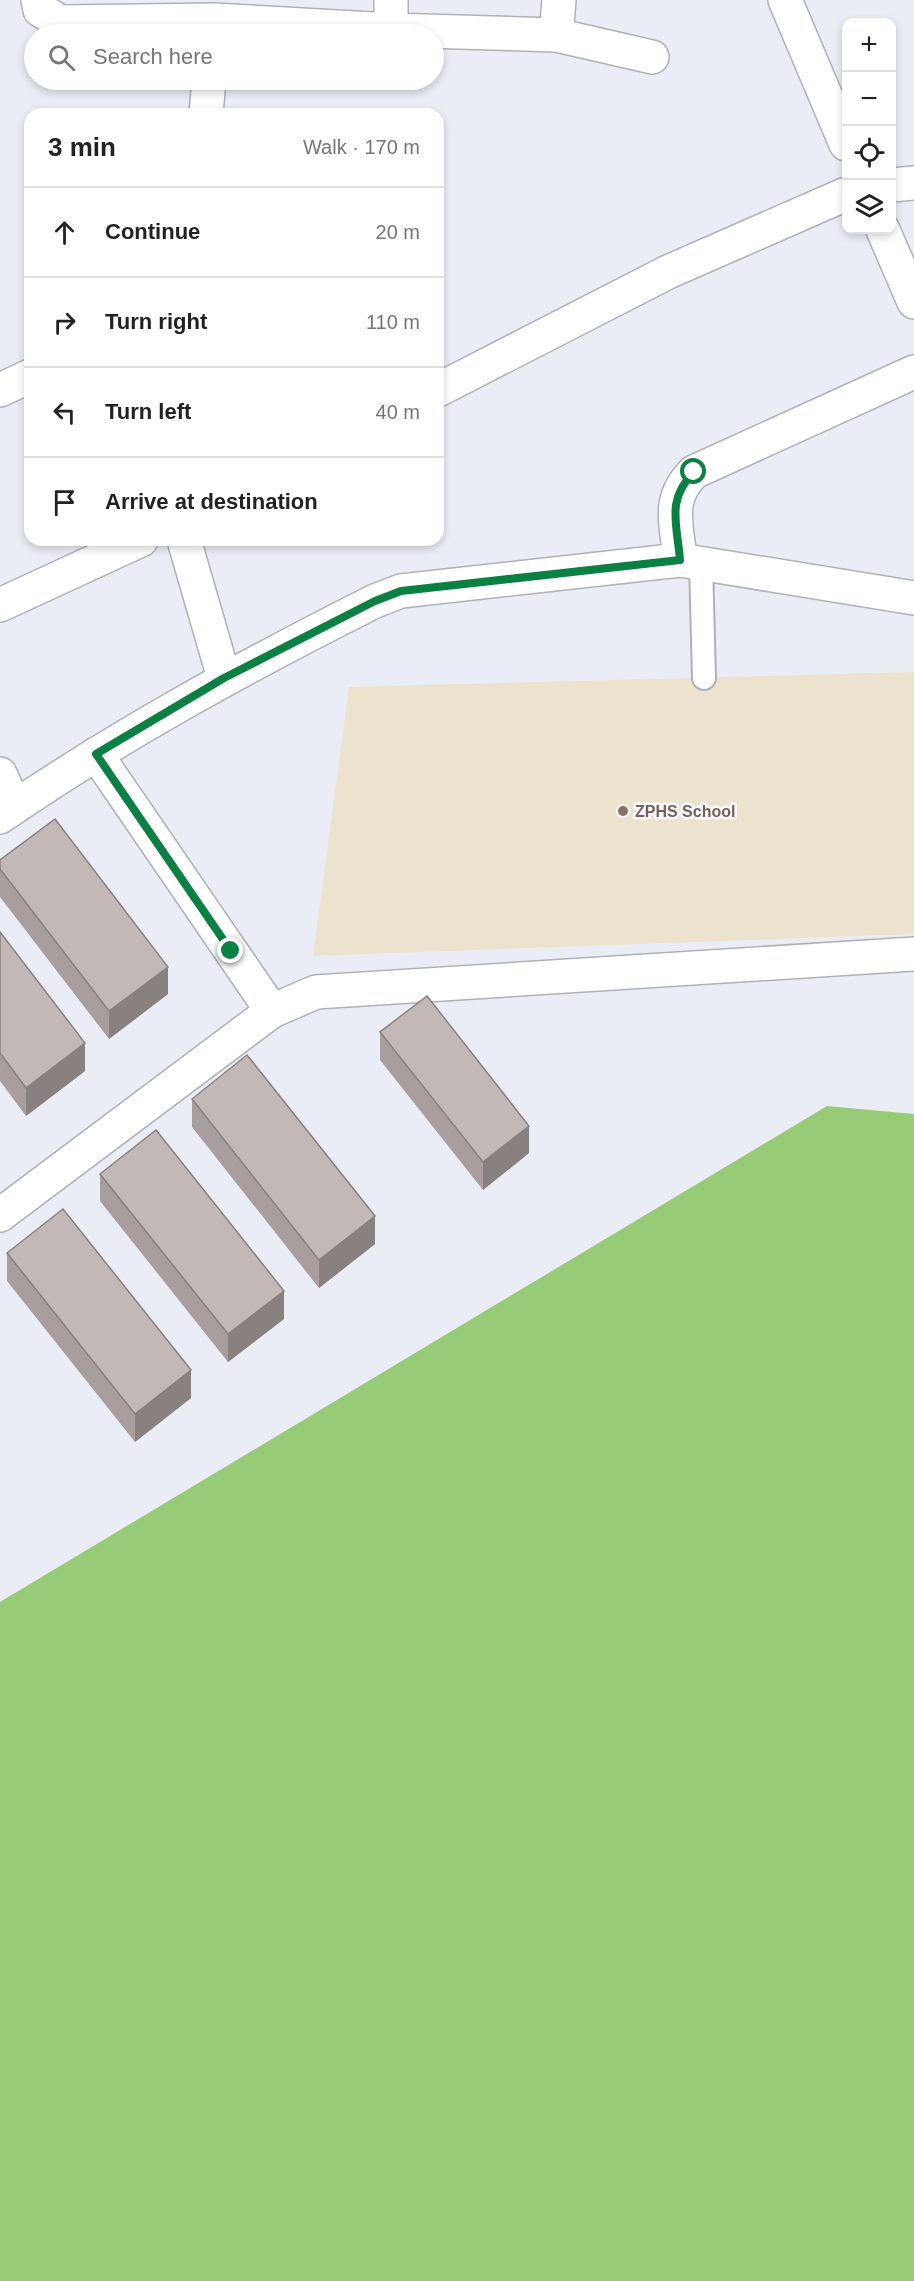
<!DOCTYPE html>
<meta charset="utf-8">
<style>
:root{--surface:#fff;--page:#f2f2f2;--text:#222;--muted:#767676;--line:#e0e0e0}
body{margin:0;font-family:Helvetica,sans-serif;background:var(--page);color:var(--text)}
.controls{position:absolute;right:18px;top:18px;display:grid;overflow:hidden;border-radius:12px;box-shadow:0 3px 9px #0003}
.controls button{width:54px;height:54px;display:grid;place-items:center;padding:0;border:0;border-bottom:2px solid var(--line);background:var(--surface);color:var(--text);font:30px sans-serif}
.stop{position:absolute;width:18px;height:18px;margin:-14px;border:4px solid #0b8043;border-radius:50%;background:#fff}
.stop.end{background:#0b8043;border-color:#fff;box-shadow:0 2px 6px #0008}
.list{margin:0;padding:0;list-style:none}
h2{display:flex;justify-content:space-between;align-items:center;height:78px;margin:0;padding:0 24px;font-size:26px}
h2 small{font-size:20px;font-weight:400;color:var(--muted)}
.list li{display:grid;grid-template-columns:39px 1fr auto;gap:18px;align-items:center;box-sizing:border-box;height:90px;padding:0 24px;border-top:2px solid var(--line)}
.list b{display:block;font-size:22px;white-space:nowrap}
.list em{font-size:20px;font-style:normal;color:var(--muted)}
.icon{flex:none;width:33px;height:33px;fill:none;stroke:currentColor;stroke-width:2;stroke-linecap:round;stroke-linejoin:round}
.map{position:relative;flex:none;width:914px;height:2281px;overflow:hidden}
.search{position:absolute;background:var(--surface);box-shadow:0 3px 9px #0003;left:24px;top:24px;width:420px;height:66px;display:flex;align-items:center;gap:15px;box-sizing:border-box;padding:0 21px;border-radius:33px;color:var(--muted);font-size:22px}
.panel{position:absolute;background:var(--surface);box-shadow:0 3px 9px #0003;left:24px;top:108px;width:420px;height:438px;border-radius:18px}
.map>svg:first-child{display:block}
.education{fill:#ece3ce}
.forest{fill:#98cb77}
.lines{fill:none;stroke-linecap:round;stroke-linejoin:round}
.service-casing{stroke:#afb1ba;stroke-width:26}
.minor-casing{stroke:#afb1ba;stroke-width:36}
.tertiary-casing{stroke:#afb1ba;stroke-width:36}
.service{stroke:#fff;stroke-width:22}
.minor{stroke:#fff;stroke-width:33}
.tertiary{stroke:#fff;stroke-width:33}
.wall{fill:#a79e9d}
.shaded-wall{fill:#88817f}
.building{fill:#c2b8b6;stroke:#88817f;stroke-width:1.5}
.route{stroke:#0b8043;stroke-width:8}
.education-dot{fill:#8d6e63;stroke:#fafbfe;stroke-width:2}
.labels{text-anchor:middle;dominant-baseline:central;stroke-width:5;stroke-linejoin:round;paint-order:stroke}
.education-label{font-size:16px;font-weight:bold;fill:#785e54;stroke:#fafbfe;text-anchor:start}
</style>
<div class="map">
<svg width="914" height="2281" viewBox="0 0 914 2281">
<rect width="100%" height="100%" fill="#ebedf6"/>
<path class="education" d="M 914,672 L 914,934 L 313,956 L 349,687 Z"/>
<path class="forest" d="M 827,1106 L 914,1114 L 914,2281 L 0,2281 L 0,1602 Z"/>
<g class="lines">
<defs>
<path id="service" d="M 701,563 L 704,678"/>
<path id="minor" d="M 38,0 L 40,10 L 61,22 L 214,20 L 391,30 L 556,35 L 652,57
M 785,0 L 846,144
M 391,30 L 391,0
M 556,35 L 559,0
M 206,114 L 209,80
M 892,185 L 914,183
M 883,230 L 914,302
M 0,390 L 30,376
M 438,390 L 668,272 L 846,194
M 184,540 L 224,678
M 680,560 C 677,523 666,500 694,472 L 914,372
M 0,605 L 141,540
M 96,754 L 272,1011 L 316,992 L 914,954
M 0,774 L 15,806
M 0,1215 L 272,1011"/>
<path id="tertiary" d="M 0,817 C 119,735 246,666 375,601 L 401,591 L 680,560 L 914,598"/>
</defs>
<use href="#service" class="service-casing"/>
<use href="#minor" class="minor-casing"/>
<use href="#tertiary" class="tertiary-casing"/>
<use href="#service" class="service"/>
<use href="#minor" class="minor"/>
<use href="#tertiary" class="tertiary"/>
</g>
<path class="wall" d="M 0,860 L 168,994 L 109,1039 L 0,897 Z
M 0,932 L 85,1071 L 26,1116 L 0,1081 Z
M 380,1032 L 529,1153 L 483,1190 L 380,1060 Z
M 192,1099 L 375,1244 L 319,1288 L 192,1127 Z
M 100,1174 L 284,1319 L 228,1362 L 100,1201 Z
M 7,1253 L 191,1398 L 135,1442 L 7,1281 Z"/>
<path class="shaded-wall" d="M 168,967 L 168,994 L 109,1039 L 109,1011 Z
M 85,1043 L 85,1071 L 26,1116 L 26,1088 Z
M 529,1126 L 529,1153 L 483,1190 L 483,1162 Z
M 375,1216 L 375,1244 L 319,1288 L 319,1260 Z
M 284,1291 L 284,1319 L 228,1362 L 228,1334 Z
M 191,1370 L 191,1398 L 135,1442 L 135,1414 Z"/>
<path class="building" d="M 55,819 L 168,967 L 109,1011 L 0,869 L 0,860 Z
M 0,932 L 85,1043 L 26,1088 L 0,1053 Z
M 427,996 L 529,1126 L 483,1162 L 380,1032 Z
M 247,1055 L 375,1216 L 319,1260 L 192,1099 Z
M 156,1130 L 284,1291 L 228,1334 L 100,1174 Z
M 63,1209 L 191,1370 L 135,1414 L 7,1253 Z"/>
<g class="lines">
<path class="route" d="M 231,951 L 96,754 L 224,678 L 375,601 L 401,591 L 680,560 C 677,523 666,500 694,472"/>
</g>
<circle class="education-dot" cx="623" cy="811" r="6"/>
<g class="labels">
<g class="education-label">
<text x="635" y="811">ZPHS School</text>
</g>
</g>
</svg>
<div class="controls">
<button>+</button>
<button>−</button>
<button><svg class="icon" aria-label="locate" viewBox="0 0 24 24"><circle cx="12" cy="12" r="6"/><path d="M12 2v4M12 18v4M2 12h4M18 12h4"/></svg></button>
<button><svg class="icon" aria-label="layers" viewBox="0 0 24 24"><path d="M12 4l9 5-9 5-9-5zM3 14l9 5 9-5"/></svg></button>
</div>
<div class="stop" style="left:694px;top:472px"></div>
<div class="stop end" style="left:231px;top:951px"></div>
<div class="search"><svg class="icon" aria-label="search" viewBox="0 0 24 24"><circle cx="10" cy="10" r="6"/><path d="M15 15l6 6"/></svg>Search here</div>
<section class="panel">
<h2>3 min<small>Walk · 170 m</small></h2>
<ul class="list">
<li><svg class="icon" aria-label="ahead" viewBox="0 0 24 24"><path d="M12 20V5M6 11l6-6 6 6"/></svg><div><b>Continue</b></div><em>20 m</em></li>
<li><svg class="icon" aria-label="right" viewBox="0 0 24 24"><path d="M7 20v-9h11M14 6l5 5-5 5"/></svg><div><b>Turn right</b></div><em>110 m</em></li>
<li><svg class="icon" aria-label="left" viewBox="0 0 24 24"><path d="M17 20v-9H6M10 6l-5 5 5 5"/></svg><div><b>Turn left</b></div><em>40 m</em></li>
<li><svg class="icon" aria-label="arrive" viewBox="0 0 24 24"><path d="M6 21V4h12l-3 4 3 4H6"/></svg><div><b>Arrive at destination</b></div></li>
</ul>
</section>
</div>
